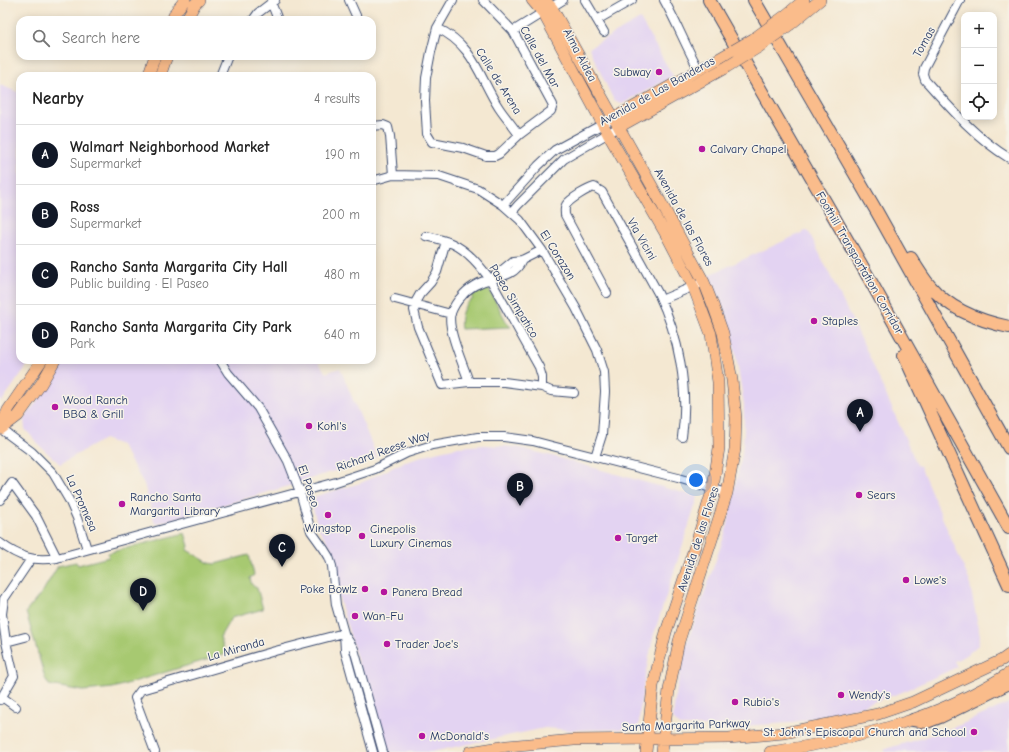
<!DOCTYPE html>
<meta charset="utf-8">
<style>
:root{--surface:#fff;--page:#f2f2f2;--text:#222;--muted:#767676;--line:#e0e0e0;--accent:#111827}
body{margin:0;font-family:"Comic Neue",sans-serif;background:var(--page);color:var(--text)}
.controls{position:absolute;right:12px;top:12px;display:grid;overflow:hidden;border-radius:8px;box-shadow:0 2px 10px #0003}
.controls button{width:36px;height:36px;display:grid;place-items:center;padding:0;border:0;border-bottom:1px solid var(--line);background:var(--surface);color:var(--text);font:20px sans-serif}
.you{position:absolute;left:696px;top:480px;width:14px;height:14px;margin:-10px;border:3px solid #fff;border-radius:50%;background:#1a73e8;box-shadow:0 0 0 6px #1a73e833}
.badge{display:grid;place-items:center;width:26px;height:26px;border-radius:50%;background:var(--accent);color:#fff;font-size:13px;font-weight:700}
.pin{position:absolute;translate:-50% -33px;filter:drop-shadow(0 1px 2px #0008)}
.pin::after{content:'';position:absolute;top:21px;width:14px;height:12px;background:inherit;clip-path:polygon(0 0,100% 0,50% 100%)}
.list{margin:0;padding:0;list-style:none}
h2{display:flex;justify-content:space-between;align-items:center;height:52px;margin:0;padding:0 16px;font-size:17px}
h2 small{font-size:13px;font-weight:400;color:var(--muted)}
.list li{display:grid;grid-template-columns:26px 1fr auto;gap:12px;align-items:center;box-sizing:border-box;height:60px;padding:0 16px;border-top:1px solid var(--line)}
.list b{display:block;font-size:15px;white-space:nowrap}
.list p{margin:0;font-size:13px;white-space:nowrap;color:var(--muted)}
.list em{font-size:13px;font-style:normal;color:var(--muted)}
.icon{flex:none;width:22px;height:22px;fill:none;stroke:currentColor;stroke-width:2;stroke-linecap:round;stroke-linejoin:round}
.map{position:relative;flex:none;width:1009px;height:752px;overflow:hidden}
.search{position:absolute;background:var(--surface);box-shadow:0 2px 10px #0003;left:16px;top:16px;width:360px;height:44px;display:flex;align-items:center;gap:10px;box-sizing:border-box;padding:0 14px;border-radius:12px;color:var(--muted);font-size:15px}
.panel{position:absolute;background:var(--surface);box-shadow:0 2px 10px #0003;left:16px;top:72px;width:360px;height:292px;border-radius:12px}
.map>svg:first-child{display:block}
.built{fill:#e3d3f2}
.green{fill:#a7c971;stroke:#617c68}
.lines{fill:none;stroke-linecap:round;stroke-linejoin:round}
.minor-casing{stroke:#3c4b6f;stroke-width:10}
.major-casing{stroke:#3c4b6f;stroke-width:12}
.highway-casing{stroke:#3c4b6f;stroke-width:14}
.minor{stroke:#fff;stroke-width:8}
.major{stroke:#fabc8b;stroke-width:11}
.highway{stroke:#fabc8b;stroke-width:12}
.major-bridge-casing{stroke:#3c4b6f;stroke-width:12;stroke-linecap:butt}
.major-bridge{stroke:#fabc8b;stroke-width:11}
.poi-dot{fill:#b5179e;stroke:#f7f3e8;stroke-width:1.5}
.labels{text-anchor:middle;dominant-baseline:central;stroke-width:3;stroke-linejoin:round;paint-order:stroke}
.street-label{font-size:12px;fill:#1b2f5e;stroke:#f7f3e8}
.poi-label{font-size:12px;fill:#1b2f5e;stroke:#f7f3e8;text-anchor:start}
</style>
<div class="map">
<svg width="1009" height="752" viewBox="0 0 1009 752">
<rect width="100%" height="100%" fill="#f7f3e8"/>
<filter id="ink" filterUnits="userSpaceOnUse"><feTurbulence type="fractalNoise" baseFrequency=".025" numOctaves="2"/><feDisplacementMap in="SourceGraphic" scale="8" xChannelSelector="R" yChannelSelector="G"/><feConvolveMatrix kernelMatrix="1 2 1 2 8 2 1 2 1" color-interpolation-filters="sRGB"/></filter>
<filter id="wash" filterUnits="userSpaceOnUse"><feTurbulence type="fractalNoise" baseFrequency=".012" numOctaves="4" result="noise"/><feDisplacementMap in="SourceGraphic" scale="16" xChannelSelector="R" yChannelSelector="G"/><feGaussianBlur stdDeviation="0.9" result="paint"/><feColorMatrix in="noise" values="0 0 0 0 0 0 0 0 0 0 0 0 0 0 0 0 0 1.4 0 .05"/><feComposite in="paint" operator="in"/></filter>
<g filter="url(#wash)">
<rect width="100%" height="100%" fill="#f4e8d2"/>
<path class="built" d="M 640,19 L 673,76 L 622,104 L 614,101 L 589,48 Z
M 0,85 L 20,93 L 20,360 L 31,360 L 2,401 L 0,400 Z
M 808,230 L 865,347 L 917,465 L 920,466 L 969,580 L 980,636 L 978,645 L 965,656 L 954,661 L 957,667 L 900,693 L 861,706 L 819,717 L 788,723 L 743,726 L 680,726 L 673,719 L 675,699 L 684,652 L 728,525 L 730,509 L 742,455 L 744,434 L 744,404 L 735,350 L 729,324 L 709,275 Z
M 65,360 L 317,360 L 326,373 L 340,368 L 377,457 L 359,465 L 341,471 L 334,471 L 282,488 L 155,524 L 144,484 L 121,445 L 104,439 L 60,464 L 41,447 L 25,429 L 24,419 L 54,379 Z
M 485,445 L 515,447 L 548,455 L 698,497 L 654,634 L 645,676 L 640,707 L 639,725 L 634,729 L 569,730 L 545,728 L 431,752 L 384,752 L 336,587 L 337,574 L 337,562 L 333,550 L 318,527 L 311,501 L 316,496 L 361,483 L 406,461 L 435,452 L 458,447 Z
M 1009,703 L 1009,752 L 885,752 L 885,749 L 919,739 L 960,725 Z"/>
<path class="green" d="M 486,289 L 489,289 L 507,323 L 511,327 L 461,329 C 459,319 462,304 473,299 L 471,296 Z
M 185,533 L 189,546 L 187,550 L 209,563 L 215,564 L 249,555 L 254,575 L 250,578 C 251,584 252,586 257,588 L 263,609 L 231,618 L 220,637 L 226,654 L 113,688 L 83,691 L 49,685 L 45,678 L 26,612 L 43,591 L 58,566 L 76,562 L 78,565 L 109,557 L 108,553 Z"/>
</g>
<g filter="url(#ink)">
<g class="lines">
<defs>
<path id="minor" d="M 349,0 L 358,20
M 453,0 L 437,28 L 431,52 L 426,78 L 425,101 L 427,134 L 432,142 L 463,148 L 486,156 L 495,156 L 499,154 L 519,135 L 551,111 L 553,105 L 513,31 L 483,0
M 585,0 L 604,32
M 664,0 C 677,23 686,47 699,70
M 960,0 L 924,68 L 923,74 L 925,80 C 950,108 976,138 1009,158
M 271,2 L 278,20
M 253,20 L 258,13 L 275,0
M 597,20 L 632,0
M 437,28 C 474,45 479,77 499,108 C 505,117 513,126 519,135
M 513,31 L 563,0
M 220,76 L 228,56
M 372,126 L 383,125 L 388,127 L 390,136 L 393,175
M 372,181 L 393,175 L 439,176 L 478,189 L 503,205 L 520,220 L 542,250 L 576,308 L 597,350 L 604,372 L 605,392 L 602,435 L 595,457
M 503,205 L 538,166 L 555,150 L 614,118
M 512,212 L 518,205 L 564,159 L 619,127
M 426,236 C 435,238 445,240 453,244 C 468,251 480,266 490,279 L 539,367 L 542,377 L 542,387
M 446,241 L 437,272 L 431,282 L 420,294 L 416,301 L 414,310 L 418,327 L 442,385 L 469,382 L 504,382 L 542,387 L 551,391 L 574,393
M 491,279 L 513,261 L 522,260 L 542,250
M 607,293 L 565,215 C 565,211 564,208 566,205 C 570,199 587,189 594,187 L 602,192 L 658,293 C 679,336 689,389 682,437
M 395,299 L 451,314
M 661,300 L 704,282
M 220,360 L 228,373 L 258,408 L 288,461 L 300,492 L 311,531 L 324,549 L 329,557 L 332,566 L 336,605 L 344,633 L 345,651 L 373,752
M 469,382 C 464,366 446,328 451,313 C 453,308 457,301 461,297 C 468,288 480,281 492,279 C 505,276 517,273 522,260
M 1,429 L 32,452 L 53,473 L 69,500 L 77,518 L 87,549
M 0,500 L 12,483 L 36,516 L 57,558
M 0,543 C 19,557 34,562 57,558 L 336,482 L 375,469 L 407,453 L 432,445 L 478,437 L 504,437 L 533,441 L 556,447 L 678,478 L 727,493
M 344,634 L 354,649 L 383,752
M 6,642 L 25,637
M 2,697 L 16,707
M 0,700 L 14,676 L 6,642 L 2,614 L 4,599 L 31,559
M 155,752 L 137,704 L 135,698 L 141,690 L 275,651 L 344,633"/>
<path id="major" d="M 532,0 L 543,13 L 608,134 L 668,238 L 693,286 L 711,334 L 718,382 L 719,448 L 713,488 L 698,537 L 666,632 L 653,686 L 646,752
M 545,0 L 552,8 L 652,186 L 704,282 L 713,305 L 723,333 L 732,380 L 736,418 L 735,449 L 727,493 L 679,641 L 669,690 L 662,752
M 786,15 L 804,0
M 172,20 L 176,11 L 185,0
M 186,20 L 195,4 L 199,0
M 791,24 L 820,0
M 148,76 L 155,56
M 160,76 L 167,56
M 614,118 L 734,50
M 619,127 L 725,68
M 0,429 L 8,410 L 42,360
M 1,429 L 18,416 L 41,384 L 55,360
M 470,752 L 507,746 L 574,740 L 729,738 L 784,733 L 878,714 L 913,702 L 970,675 L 1002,660 L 1009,655
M 770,752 C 855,740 936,720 1009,673"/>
<path id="highway" d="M 709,0 L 861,264 L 1009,528
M 754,0 L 877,212 L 1009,448
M 911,258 C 917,268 923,278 930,286 C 950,310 980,321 1009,327
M 904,355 L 1009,585
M 913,720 L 927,722 L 940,717 L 1009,683"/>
</defs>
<use href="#minor" class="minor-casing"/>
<use href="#major" class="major-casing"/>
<use href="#highway" class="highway-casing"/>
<use href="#minor" class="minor"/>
<use href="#major" class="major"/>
<use href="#highway" class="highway"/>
<defs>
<path id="major-bridge" d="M 734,50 L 753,39 L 786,15
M 725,68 L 759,47 L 791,24"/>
</defs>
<use href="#major-bridge" class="major-bridge-casing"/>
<use href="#major-bridge" class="major-bridge"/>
</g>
</g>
<g class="poi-dot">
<circle cx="659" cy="72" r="4"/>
<circle cx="702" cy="149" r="4"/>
<circle cx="814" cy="321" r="4"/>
<circle cx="55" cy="407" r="4"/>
<circle cx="309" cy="426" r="4"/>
<circle cx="859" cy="495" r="4"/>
<circle cx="122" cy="504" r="4"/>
<circle cx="328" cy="515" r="4"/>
<circle cx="362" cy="536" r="4"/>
<circle cx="618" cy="538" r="4"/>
<circle cx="906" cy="580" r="4"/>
<circle cx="365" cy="589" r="4"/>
<circle cx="384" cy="592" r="4"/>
<circle cx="355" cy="616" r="4"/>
<circle cx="387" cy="644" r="4"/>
<circle cx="841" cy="695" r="4"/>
<circle cx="735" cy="702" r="4"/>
<circle cx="974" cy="732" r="4"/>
<circle cx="422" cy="736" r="4"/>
</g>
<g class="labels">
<g class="street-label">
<text transform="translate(924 42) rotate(-61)">Tomas</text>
<text transform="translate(580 55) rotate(62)">Alma Aldea</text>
<text transform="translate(540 57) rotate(61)">Calle del Mar</text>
<text transform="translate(499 81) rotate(58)">Calle de Arena</text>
<text transform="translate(657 91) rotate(-29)">Avenida de Las Banderas</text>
<text transform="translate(684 217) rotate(61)">Avenida de las Flores</text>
<text transform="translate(642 239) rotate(60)">Via Vicini</text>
<text transform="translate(558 255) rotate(58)">El Corazon</text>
<text transform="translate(860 263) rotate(60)">Foothill Transportation Corridor</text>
<text transform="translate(514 301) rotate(59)">Paseo Simpatico</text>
<text transform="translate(383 451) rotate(-20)">Richard Reese Way</text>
<text transform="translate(309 486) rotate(71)">El Paseo</text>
<text transform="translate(82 503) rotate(66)">La Promesa</text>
<text transform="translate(698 539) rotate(-72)">Avenida de las Flores</text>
<text transform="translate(236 649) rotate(-16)">La Miranda</text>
<text transform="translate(686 725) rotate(-2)">Santa Margarita Parkway</text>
</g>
<g class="poi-label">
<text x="651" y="72" text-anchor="end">Subway</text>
<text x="710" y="149">Calvary Chapel</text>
<text x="822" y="321">Staples</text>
<text x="63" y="400">Wood Ranch<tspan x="63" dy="14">BBQ &amp; Grill</tspan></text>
<text x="317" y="426">Kohl's</text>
<text x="867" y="495">Sears</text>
<text x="130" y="497">Rancho Santa<tspan x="130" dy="14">Margarita Library</tspan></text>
<text x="328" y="528" text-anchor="middle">Wingstop</text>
<text x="370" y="529">Cinepolis<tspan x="370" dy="14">Luxury Cinemas</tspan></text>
<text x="626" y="538">Target</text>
<text x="914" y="580">Lowe's</text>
<text x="357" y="589" text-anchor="end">Poke Bowlz</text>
<text x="392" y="592">Panera Bread</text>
<text x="363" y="616">Wan-Fu</text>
<text x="395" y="644">Trader Joe's</text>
<text x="849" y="695">Wendy's</text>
<text x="743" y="702">Rubio's</text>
<text x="966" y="732" text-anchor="end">St. John's Episcopal Church and School</text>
<text x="430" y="736">McDonald's</text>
</g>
</g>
</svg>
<div class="controls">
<button>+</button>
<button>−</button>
<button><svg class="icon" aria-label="locate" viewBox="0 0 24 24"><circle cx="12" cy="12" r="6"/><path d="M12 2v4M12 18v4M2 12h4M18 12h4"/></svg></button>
</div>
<div class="you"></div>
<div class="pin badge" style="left:860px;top:432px">A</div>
<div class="pin badge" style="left:520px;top:506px">B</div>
<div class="pin badge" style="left:282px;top:567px">C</div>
<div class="pin badge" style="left:143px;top:611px">D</div>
<div class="search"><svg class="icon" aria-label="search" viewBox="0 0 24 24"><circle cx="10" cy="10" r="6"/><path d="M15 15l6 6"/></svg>Search here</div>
<section class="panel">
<h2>Nearby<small>4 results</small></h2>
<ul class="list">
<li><span class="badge">A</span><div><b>Walmart Neighborhood Market</b><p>Supermarket</p></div><em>190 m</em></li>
<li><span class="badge">B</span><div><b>Ross</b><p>Supermarket</p></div><em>200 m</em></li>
<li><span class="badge">C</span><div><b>Rancho Santa Margarita City Hall</b><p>Public building · El Paseo</p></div><em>480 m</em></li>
<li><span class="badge">D</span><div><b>Rancho Santa Margarita City Park</b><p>Park</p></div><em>640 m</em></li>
</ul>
</section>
</div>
